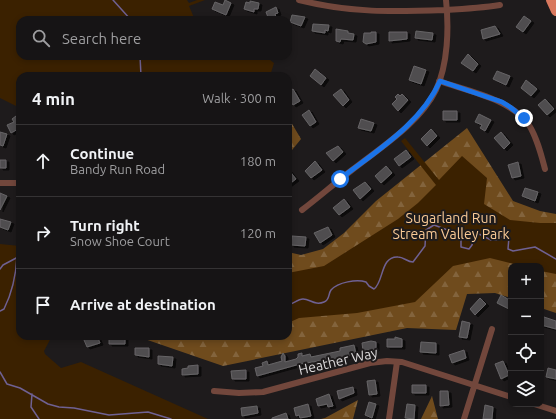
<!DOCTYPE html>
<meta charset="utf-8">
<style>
:root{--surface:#161415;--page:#1f1d1e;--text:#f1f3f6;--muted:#9e9ea0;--line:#353334}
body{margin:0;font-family:Ubuntu,sans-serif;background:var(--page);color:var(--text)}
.controls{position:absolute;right:12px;bottom:12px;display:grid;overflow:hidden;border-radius:8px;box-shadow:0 2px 6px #0003}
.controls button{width:36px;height:36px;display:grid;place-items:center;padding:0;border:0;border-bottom:1px solid var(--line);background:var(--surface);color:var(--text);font:20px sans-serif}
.stop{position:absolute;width:12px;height:12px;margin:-9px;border:3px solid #1a73e8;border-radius:50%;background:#fff}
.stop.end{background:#1a73e8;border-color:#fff;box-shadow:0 1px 4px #0008}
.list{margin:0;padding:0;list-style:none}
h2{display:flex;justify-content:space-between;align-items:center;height:52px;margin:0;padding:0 16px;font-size:17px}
h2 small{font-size:13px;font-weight:400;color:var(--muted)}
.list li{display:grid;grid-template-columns:26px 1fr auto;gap:12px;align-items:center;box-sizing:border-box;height:72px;padding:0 16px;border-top:1px solid var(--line)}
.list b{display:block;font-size:15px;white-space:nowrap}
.list p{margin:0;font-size:13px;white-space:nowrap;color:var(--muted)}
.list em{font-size:13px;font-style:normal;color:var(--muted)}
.icon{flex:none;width:22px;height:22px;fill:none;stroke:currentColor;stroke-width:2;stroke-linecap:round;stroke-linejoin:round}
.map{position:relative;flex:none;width:556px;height:419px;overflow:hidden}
.search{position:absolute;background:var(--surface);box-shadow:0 2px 6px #0003;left:16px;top:16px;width:276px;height:44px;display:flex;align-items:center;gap:10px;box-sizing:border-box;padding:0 14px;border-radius:12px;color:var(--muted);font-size:15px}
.panel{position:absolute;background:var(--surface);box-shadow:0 2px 6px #0003;left:16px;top:72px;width:276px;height:268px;border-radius:12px}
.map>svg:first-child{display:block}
.forest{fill:url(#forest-firs)}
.park{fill:#3b2100}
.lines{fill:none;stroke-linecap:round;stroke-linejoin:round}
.stream{stroke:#6f6193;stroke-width:1.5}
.building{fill:#504e50;stroke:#666466;filter:url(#shadow)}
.minor{stroke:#72473c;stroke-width:6}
.trunk{stroke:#d9785e;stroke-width:10}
.route{stroke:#1a73e8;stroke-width:5}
.labels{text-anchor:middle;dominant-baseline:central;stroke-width:4;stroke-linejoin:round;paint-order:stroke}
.park-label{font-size:14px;fill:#faca96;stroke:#1e1b1c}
.street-label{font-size:14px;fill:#dddbdc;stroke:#1e1b1c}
</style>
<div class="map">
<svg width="556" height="419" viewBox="0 0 556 419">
<defs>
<pattern id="forest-firs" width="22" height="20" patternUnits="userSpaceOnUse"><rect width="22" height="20" fill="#6f4b1d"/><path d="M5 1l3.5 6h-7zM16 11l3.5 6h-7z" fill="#83643d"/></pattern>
<filter id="shadow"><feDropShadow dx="3" dy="2" stdDeviation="0" flood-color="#0009"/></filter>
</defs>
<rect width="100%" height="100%" fill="#1e1b1c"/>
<path class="forest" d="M 288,117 L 301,139 L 288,155 Z
M 467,128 L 513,201 L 540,211 L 556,214 L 556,313 L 541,308 L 541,266 L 511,266 L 511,298 L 495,293 L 467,294 L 456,330 L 407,328 L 223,366 L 136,336 L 288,336 L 288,252 L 301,255 L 323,249 L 344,233 L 376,201 Z
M 432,396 L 438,419 L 421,419 Z
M 358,400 L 353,419 L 321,419 L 325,418 Z"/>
<path class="park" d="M 0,0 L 187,0 L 189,3 L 197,0 L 205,0 L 189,6 L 195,20 L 20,20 L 20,56 L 265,56 L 274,63 L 270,76 L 20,76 L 20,108 L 0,98 Z
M 405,138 L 439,180 L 462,156 L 487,178 L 484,204 L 510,220 L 540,223 L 556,223 L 556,274 L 541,271 L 541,266 L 522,266 L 490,258 L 453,266 L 415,302 L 357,313 L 299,318 L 288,323 L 288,273 L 324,266 L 398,219 L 418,203 L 436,185 L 401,141 Z
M 0,244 L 20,246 L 20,336 L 52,336 L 44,351 L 45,354 L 61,368 L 81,362 L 208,419 L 0,419 Z"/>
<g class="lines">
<path class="stream" d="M 113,0 L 131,20
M 140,56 L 141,76
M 0,269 L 3,265 L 20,256
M 288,305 C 293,304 298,299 303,299 C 310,299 315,306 324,302 C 330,300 328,294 331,290 C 338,282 357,279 366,282 L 369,286 L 374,289 C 384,282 380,256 398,257 C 404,257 407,262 413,262 L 425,246 L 426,230 L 434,225 L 461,235 L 461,247 L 469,249 L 472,245 L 474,236 L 479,234 L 491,240 L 496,240 L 505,235 L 509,237 L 508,249 L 513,251 L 535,247 L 556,259
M 0,311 L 4,309 C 12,293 16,275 17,257
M 0,372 L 7,384 L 20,388 L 48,404 L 59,407 L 74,408 L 109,415 L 148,412 L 171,419
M 32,394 L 31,407 L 39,419"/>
</g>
<path class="building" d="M 225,0 L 231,3 L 226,15 L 212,9 L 215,2 L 223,5 Z
M 250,1 L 259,3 L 258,9 L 254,9 L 254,12 L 244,9 L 246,2 L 250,3 Z
M 276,7 L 278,13 L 275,14 L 277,20 L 269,20 L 266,12 Z
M 292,15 L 305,17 L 301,26 L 290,22 Z
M 524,16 L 531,21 L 523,32 L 516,27 Z
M 313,24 L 329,25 L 328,31 L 325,30 L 325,33 L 312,31 Z
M 495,26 L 500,34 L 483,39 L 481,30 Z
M 336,29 L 348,31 L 348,33 L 354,34 L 353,40 L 341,39 L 340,42 L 336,41 Z
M 416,31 L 433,33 L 432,40 L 415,38 Z
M 371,32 L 376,32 L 376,42 L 366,44 L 363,42 L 364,33 L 371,33 Z
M 389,32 L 407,32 L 407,39 L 389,41 Z
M 468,54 L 478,64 L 473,71 L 461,63 Z
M 414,66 L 426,70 L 421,84 L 409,80 Z
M 315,69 L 326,78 L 321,85 L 310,76 Z
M 497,71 L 510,76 L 506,85 L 493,79 Z
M 526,80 L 537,89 L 531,96 L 521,88 Z
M 293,89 L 300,101 L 293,105 L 288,97 L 288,92 Z
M 341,89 L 349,100 L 343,106 L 333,95 Z
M 398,94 L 400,96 L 402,94 L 408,100 L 398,111 L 392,104 L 397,99 L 395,97 Z
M 545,99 L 554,109 L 547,115 L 538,105 Z
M 309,110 L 316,122 L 310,126 L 302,115 Z
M 443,111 L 457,111 L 457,120 L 443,120 Z
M 479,114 L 491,120 L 485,131 L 480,128 L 482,125 L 475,122 Z
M 16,116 L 20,128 L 11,133 L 7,125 L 14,122 L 12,119 Z
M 361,119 L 374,123 L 371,131 L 358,128 Z
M 431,129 L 437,136 L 427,146 L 421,139 Z
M 0,132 L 7,134 L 3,146 L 0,145 Z
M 501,132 L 510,143 L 504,149 L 494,138 Z
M 338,146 L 343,152 L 333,161 L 326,153 Z
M 406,150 L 411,157 L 399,166 L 394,159 Z
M 0,160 L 6,160 L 6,168 L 0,168 Z
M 315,161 L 322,170 L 311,178 L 305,171 Z
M 518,162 L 521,176 L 512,178 L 508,165 Z
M 386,166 L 392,173 L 381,183 L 375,176 Z
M 288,169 L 296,179 L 288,185 Z
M 365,182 L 371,189 L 360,199 L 353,190 Z
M 525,188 L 538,192 L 535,201 L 522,196 Z
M 0,193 L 7,196 L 0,210 Z
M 344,199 L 350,207 L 339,215 L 333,208 Z
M 0,219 L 11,222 L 8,230 L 0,227 Z
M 328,227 L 332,235 L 320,243 L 314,233 Z
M 292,236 L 306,237 L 305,246 L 291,245 Z
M 501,295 L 511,301 L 511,310 L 497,303 Z
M 480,298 L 486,304 L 475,315 L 470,309 Z
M 541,316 L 556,321 L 556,329 L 541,325 Z
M 462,321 L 470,323 L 467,338 L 459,337 Z
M 93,336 L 97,336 L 100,343 L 87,347 L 84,340 Z
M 109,336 L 125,337 L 125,344 L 109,344 Z
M 395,337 L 402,339 L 402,347 L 387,347 L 387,339 L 395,339 Z
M 371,341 L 376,342 L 376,349 L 363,351 L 362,343 Z
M 421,342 L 436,343 L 436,353 L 420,352 Z
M 354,345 L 356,354 L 319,363 L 319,361 L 300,364 L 257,376 L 255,368 L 263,366 L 262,363 L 267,361 L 268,365 L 282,361 L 281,357 L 283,353 L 285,356 L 285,362 L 296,359 L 298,357 L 298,354 L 302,353 L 302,356 L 310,354 L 311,357 L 340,351 L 340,348 Z
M 135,348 L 149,348 L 149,357 L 135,355 Z
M 464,350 L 466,358 L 452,363 L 449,355 Z
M 158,356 L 173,357 L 172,366 L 158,364 Z
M 503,361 L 509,375 L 501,379 L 495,364 Z
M 198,365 L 198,374 L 182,375 L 182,369 L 188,368 L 188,366 Z
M 548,368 L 556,370 L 556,379 L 546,377 Z
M 246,370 L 246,379 L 232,379 L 231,371 Z
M 375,380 L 377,394 L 369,395 L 367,381 Z
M 412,385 L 426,385 L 426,393 L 412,393 Z
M 353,387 L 354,393 L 339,399 L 337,391 Z
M 440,391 L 448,391 L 449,405 L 440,406 Z
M 329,394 L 333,406 L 328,407 L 327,404 L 318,406 L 316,399 Z
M 369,402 L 376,404 L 372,418 L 365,415 Z
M 308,404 L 311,416 L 300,418 L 299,415 L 296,416 L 294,408 Z
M 407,404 L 415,405 L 414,419 L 405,418 Z
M 485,405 L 493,407 L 492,419 L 483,419 Z
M 257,406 L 258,413 L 242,416 L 241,408 Z
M 286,413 L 288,419 L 272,419 L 272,418 Z"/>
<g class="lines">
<path class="minor" d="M 299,0 C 351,13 392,12 445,10 C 463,9 481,8 500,5
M 439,81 C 468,91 511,99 529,125 C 537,138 541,154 545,169
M 0,183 L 20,183
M 302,210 C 319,197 335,183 352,170 C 380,148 420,123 436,90 C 448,64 449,28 446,0
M 214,391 L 239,393 L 263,392 L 370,363 L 387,361 L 402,362 L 511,397
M 534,404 L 556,411
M 389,419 L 397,362
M 464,419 L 492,329"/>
<path class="trunk" d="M 551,0 L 556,11"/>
</g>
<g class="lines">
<path class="route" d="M 340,179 C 376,151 421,124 440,81 L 502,102 L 510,107 L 524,118"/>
</g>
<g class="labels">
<g class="park-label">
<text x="451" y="218">Sugarland Run<tspan x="451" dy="16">Stream Valley Park</tspan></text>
</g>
<g class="street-label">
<text transform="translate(338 361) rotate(-13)">Heather Way</text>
</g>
</g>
</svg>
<div class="controls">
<button>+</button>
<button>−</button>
<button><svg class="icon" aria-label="locate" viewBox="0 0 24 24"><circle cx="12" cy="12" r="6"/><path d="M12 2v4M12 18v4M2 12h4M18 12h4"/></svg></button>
<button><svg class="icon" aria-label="layers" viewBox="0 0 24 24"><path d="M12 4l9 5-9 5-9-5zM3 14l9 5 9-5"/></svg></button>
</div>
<div class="stop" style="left:340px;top:179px"></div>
<div class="stop end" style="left:524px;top:118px"></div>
<div class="search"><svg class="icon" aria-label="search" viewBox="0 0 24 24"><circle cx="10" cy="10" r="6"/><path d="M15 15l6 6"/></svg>Search here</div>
<section class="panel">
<h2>4 min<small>Walk · 300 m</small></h2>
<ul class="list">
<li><svg class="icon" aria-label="ahead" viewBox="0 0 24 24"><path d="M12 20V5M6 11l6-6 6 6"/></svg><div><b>Continue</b><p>Bandy Run Road</p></div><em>180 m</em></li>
<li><svg class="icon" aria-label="right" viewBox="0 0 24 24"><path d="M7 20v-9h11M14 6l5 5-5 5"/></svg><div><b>Turn right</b><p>Snow Shoe Court</p></div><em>120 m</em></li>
<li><svg class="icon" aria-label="arrive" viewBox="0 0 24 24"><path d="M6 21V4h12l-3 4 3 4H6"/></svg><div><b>Arrive at destination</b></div></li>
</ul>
</section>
</div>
